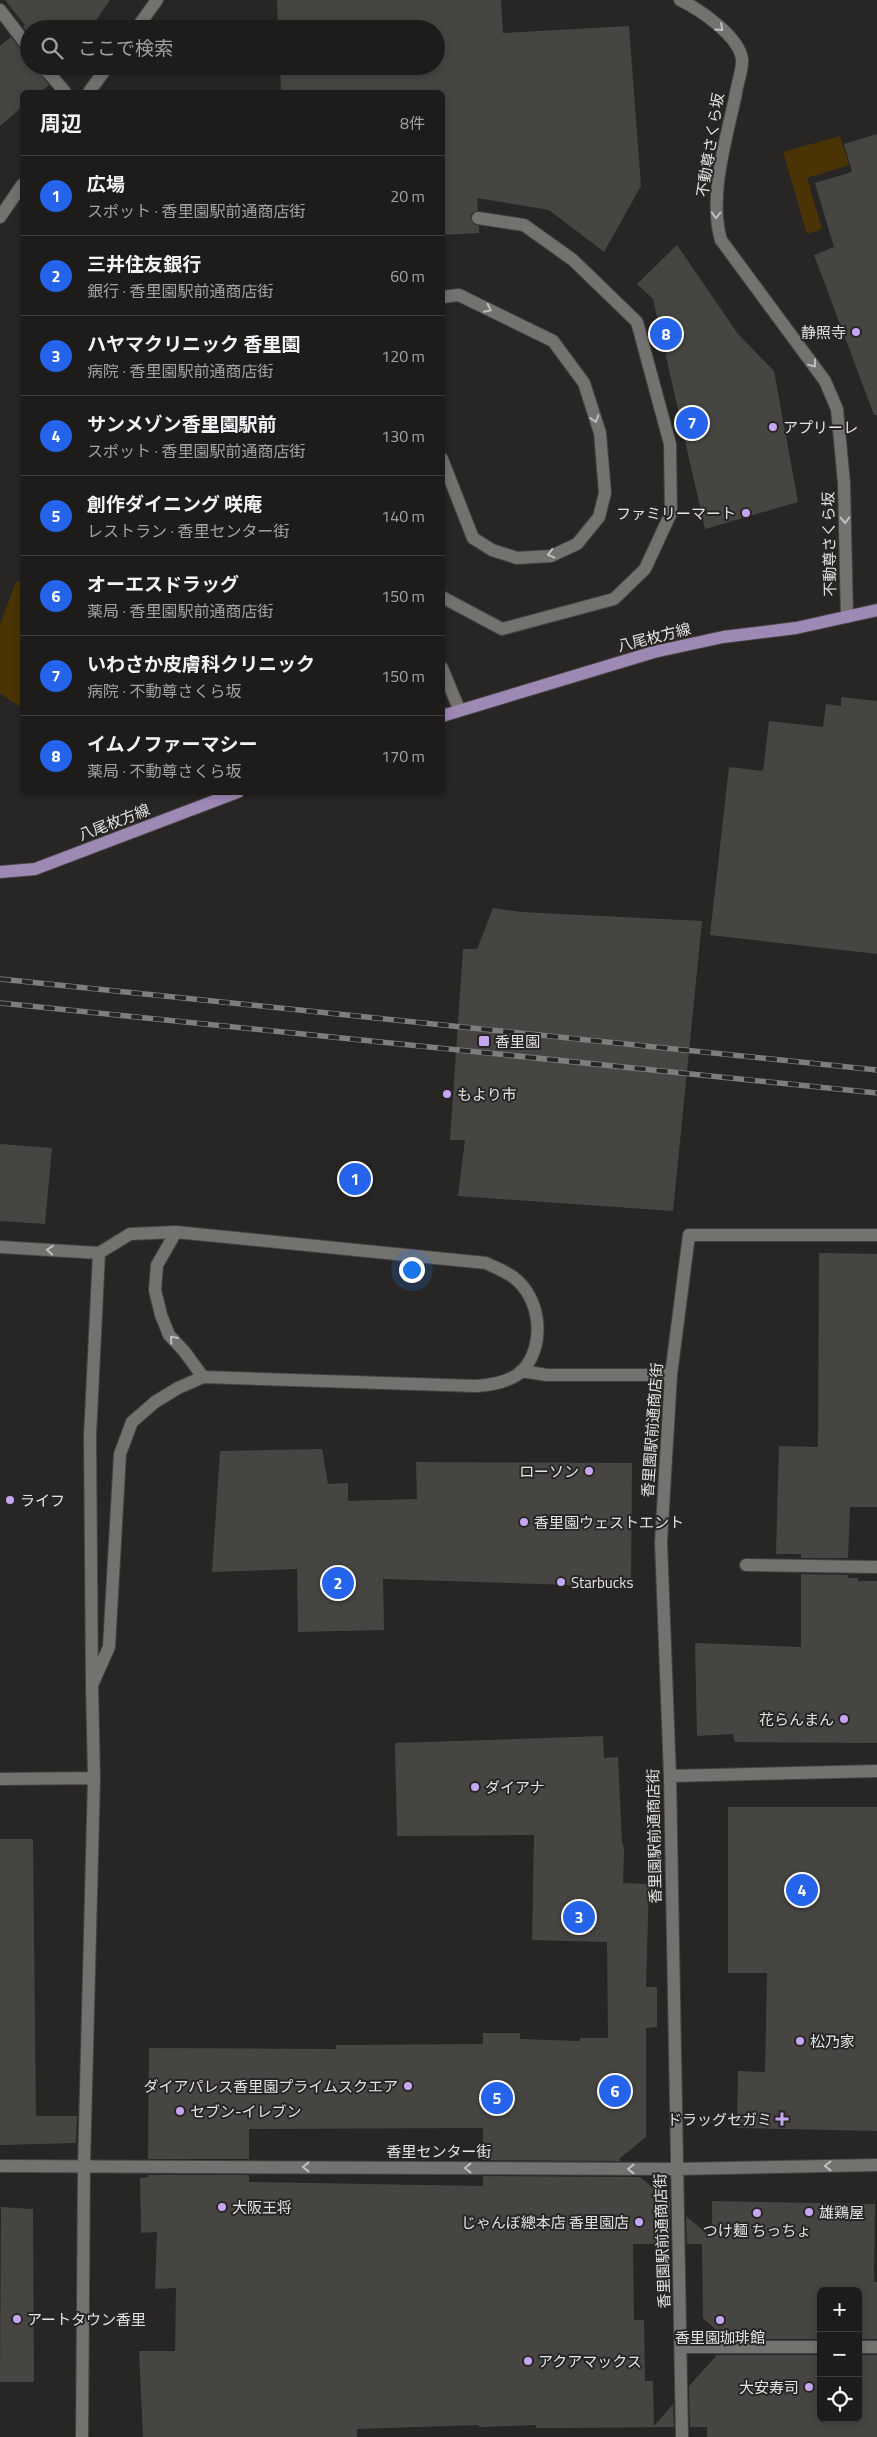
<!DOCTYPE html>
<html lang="ja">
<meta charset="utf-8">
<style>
:root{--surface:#1e1c1b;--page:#2b2928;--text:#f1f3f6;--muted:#a1a1a3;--line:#3c3a3a;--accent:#2563eb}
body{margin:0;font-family:"Titillium Web","Noto Sans JP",sans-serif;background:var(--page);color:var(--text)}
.controls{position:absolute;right:15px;bottom:15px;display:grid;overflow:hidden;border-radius:8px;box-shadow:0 2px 8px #0003}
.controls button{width:45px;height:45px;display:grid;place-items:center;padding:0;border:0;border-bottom:1px solid var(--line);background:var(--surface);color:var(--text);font:25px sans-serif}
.you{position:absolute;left:411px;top:1269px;width:18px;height:18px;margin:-12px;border:4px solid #fff;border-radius:50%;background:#1a73e8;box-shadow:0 0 0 8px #1a73e833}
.badge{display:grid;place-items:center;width:32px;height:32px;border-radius:50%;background:var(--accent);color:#fff;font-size:16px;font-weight:700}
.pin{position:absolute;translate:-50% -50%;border:2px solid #fff;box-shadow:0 1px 5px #0006}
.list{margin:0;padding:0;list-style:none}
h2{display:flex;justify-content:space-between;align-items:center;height:65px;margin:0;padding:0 20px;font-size:21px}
h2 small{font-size:16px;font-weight:400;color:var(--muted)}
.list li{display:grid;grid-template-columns:32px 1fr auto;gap:15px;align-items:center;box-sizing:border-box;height:80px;padding:0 20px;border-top:1px solid var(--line)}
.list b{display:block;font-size:19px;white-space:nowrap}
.list p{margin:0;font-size:16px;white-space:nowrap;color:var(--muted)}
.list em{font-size:16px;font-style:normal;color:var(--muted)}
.icon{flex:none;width:28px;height:28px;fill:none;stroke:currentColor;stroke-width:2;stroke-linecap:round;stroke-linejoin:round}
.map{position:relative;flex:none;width:877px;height:2437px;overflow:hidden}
.search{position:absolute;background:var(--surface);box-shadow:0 2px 8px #0003;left:20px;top:20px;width:425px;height:55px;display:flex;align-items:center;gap:12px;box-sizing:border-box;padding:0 18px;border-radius:28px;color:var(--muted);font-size:19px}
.panel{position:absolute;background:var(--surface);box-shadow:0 2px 8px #0003;left:20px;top:90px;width:425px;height:705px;border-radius:8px}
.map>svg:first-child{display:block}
.green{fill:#4a3406}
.building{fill:#474542}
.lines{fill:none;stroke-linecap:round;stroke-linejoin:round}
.service-casing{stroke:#434240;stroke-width:14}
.pedestrian-casing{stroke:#434240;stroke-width:14}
.minor-casing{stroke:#434240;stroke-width:14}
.tertiary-casing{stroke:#434240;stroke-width:14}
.secondary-casing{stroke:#434240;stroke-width:14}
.primary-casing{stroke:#434240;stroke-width:14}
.service{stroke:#74726f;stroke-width:12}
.pedestrian{stroke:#74726f;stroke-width:12}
.minor{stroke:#74726f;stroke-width:12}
.tertiary{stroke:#74726f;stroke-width:12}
.secondary{stroke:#74726f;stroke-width:12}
.primary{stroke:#9e89b5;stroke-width:12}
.rail-casing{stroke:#7f7e7c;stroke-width:5.5}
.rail{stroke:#282624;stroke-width:4;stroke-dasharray:11;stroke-linecap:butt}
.oneway{stroke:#c2c0be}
.poi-dot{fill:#c6a6f0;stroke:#282624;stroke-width:2}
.labels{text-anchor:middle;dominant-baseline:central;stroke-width:4;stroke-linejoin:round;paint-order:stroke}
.street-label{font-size:15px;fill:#e3e2e0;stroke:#282624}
.poi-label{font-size:15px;fill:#e3e2e0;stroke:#282624;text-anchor:start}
</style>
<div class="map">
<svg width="877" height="2437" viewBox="0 0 877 2437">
<rect width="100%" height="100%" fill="#282624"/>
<path class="green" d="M 840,136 L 849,165 L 807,178 L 822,229 L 807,234 L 783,152 Z
M 16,582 L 22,582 L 22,708 L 0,693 L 0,624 Z"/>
<path class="building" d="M 5,0 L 110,0 L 90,29 L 29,29 L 29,34 L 23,27 L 25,25 Z
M 277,0 L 501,0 L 503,33 L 629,26 L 641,186 L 604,252 L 549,210 L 477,198 L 478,210 L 472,213 L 470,217 L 473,224 L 479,226 L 479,233 L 442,235 L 442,92 L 281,92 L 280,66 L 436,66 L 436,29 L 278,29 Z
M 11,37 L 23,53 L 29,56 L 29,66 L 35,66 L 49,85 L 41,92 L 22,92 L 22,107 L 0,126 L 0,46 Z
M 877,134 L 877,415 L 874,415 L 814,255 L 834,247 L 815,183 L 852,172 L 844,144 Z
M 677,245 L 738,334 L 774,371 L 798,502 L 705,529 L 653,299 L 637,284 Z
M 841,697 L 877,701 L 877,954 L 710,935 L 729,767 L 763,771 L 769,721 L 823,727 L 826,704 L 841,706 Z
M 493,908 L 521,912 L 702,921 L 673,1211 L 458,1196 L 465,1140 L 450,1140 L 463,949 L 477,949 Z
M 0,1144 L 52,1148 L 45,1224 L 0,1221 Z
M 819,1253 L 877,1254 L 877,1507 L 850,1507 L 848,1558 L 801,1558 L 801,1554 L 776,1554 L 779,1446 L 818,1447 Z
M 322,1449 L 328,1484 L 348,1483 L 348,1501 L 417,1499 L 416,1462 L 632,1463 L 631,1587 L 383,1579 L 384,1630 L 298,1632 L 297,1569 L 212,1572 L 220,1451 Z
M 801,1574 L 848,1575 L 848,1578 L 858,1578 L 858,1581 L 877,1581 L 877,1743 L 735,1742 L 733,1734 L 697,1736 L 695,1643 L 801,1647 Z
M 603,1736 L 604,1758 L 618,1757 L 622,1842 L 624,1849 L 623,1883 L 649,1884 L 646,1987 L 657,1987 L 657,2027 L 646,2028 L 646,2137 L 619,2159 L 621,2161 L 483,2160 L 483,2128 L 249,2129 L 249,2159 L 148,2159 L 149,2048 L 336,2049 L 336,2045 L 483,2044 L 483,2033 L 520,2033 L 520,2039 L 580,2041 L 580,2038 L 608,2038 L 607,1942 L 532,1940 L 534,1835 L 397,1836 L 395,1743 Z
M 728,1807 L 877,1807 L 877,2131 L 737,2128 L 738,2071 L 765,2072 L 767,1973 L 728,1973 Z
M 0,1839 L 33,1839 L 36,2116 L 77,2116 L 76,2143 L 0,2145 Z
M 148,2175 L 249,2175 L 249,2182 L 483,2186 L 483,2176 L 640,2177 L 670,2202 L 670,2244 L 633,2244 L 634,2320 L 644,2320 L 645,2381 L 653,2381 L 654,2426 L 673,2404 L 674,2427 L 565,2428 L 536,2428 L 536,2425 L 479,2427 L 479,2425 L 357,2429 L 357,2437 L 143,2437 L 139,2351 L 175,2351 L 176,2288 L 155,2289 L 157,2232 L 141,2233 L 140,2178 L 148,2177 Z
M 712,2201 L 875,2204 L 874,2282 L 877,2282 L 877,2339 L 858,2339 L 858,2291 L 821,2291 L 821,2339 L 726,2339 L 703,2318 L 702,2244 L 687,2244 L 686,2216 L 712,2238 Z
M 1,2207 L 33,2209 L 34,2382 L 0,2382 Z
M 717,2355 L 821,2355 L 821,2418 L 858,2418 L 858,2355 L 877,2355 L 877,2437 L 707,2437 L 707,2427 L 690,2427 L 689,2386 Z"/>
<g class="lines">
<defs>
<path id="service" d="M 442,297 L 459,295 L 553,341 L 584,383 L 600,433 L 605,493 L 599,517 L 577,544 L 551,556 L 517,558 L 492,550 L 473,538 L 442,459
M 176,1232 L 157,1265 L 155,1290 L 161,1315 L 169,1335 L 184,1351 L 203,1377"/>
<path id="pedestrian" d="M 442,597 L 502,629 L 614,599 L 645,569 L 671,513 L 670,444 L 637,322 L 573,260 L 524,225 L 478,218"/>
<path id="minor" d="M 680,0 C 699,9 739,36 742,59 C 743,69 737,84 736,93 C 727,137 708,196 721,240 L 825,381 L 837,409 L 844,483 L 847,617
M 0,10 L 29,48
M 43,66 L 65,92
M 176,1232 L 486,1263 C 494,1267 505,1271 513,1277 C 541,1297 546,1345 523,1370 C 512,1381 491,1385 476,1386 L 203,1377 L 178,1388 L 155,1402 L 132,1422 L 120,1454 L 109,1647 L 92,1685 L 90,1436 L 99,1253 L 130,1234 Z
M 0,1247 L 99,1253
M 521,1371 L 547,1375 L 671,1375
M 746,1565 L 877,1567
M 670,1776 L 877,1771
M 0,2166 L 676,2169 L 877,2165
M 682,2347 L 821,2347
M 858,2347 L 877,2347
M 682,2437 L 670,1776 L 661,1542 L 671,1375 L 689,1235 L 877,1235"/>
<path id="tertiary" d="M 442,668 L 459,709
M 0,1779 L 94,1778
M 82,2437 L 84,2166 L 94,1778 L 92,1685"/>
<path id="secondary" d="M 136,29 L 157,0
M 89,92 L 108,66
M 0,217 L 22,185"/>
<path id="primary" d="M 442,716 L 654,652 L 723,637 L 796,628 L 877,610
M 0,872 L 35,869 L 238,792"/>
</defs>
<use href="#service" class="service-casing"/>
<use href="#pedestrian" class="pedestrian-casing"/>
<use href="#minor" class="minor-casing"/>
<use href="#tertiary" class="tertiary-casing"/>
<use href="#secondary" class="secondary-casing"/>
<use href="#primary" class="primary-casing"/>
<use href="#service" class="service"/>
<use href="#pedestrian" class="pedestrian"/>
<use href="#minor" class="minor"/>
<use href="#tertiary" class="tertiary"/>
<use href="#secondary" class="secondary"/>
<use href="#primary" class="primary"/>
<defs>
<path id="rail" d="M 0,979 L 877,1070
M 0,1003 L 877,1093"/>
</defs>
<use href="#rail" class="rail-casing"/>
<use href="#rail" class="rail"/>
</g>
<defs><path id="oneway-chevron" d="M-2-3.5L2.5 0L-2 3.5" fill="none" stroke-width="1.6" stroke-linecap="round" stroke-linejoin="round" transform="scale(1.25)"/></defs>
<g class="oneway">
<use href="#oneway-chevron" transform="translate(720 28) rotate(42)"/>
<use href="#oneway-chevron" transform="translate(716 215) rotate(92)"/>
<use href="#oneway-chevron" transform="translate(488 309) rotate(26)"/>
<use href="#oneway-chevron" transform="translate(813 364) rotate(53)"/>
<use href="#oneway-chevron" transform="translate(595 419) rotate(72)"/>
<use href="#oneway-chevron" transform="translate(845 520) rotate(89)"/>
<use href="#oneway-chevron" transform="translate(551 554) rotate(165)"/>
<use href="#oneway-chevron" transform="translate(50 1250) rotate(-176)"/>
<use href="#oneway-chevron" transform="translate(173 1339) rotate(-131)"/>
<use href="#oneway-chevron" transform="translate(828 2166) rotate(179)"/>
<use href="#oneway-chevron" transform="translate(306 2167) rotate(-180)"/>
<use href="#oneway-chevron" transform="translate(468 2168) rotate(-180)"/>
<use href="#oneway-chevron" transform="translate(631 2169) rotate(-180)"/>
</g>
<g class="poi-dot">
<circle cx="856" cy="332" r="5"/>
<circle cx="773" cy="427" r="5"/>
<circle cx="746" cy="513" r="5"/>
<rect x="478" y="1035" width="12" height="12" rx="2.5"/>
<circle cx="447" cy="1094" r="5"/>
<circle cx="589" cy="1471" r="5"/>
<circle cx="10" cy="1500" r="5"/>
<circle cx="524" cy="1522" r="5"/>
<circle cx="561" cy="1582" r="5"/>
<circle cx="844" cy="1719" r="5"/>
<circle cx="475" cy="1787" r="5"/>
<circle cx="800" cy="2041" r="5"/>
<circle cx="408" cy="2086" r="5"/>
<circle cx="180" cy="2111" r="5"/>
<path d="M779.5 2111.5h5v5h5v5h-5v5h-5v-5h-5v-5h5z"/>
<circle cx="222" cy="2207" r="5"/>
<circle cx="809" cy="2212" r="5"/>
<circle cx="757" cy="2213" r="5"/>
<circle cx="639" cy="2222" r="5"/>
<circle cx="17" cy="2319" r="5"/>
<circle cx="720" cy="2320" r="5"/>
<circle cx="528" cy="2361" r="5"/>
<circle cx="809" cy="2387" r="5"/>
</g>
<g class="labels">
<g class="street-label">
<text transform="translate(710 145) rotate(-81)">不動尊さくら坂</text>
<text transform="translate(829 544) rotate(-91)">不動尊さくら坂</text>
<text transform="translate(654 637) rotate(-14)">八尾枚方線</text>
<text transform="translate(114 822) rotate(-21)">八尾枚方線</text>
<text transform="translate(652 1430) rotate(-86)">香里園駅前通商店街</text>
<text transform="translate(654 1836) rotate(-91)">香里園駅前通商店街</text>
<text x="439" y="2151">香里センター街</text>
<text transform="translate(662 2241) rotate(-92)">香里園駅前通商店街</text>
</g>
<g class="poi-label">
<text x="846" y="332" text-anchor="end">静照寺</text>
<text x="783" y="427">アプリーレ</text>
<text x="736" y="513" text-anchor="end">ファミリーマート</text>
<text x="495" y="1041">香里園</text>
<text x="457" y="1094">もより市</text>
<text x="579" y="1471" text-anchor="end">ローソン</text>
<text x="20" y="1500">ライフ</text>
<text x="534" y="1522">香里園ウェストエント</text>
<text x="571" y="1582">Starbucks</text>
<text x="834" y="1719" text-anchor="end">花らんまん</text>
<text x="485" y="1787">ダイアナ</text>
<text x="810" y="2041">松乃家</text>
<text x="398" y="2086" text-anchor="end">ダイアパレス香里園プライムスクエア</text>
<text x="190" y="2111">セブン-イレブン</text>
<text x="772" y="2119" text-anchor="end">ドラッグセガミ</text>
<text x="232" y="2207">大阪王将</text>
<text x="819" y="2212">雄鶏屋</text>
<text x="629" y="2222" text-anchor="end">じゃんぼ總本店 香里園店</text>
<text x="757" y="2230" text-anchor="middle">つけ麺 ちっちょ</text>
<text x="27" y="2319">アートタウン香里</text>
<text x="720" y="2337" text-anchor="middle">香里園珈琲館</text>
<text x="538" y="2361">アクアマックス</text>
<text x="799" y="2387" text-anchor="end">大安寿司</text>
</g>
</g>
</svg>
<div class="controls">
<button>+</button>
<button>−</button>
<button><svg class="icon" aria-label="locate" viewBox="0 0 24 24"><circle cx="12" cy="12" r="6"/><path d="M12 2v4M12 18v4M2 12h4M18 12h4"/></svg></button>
</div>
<div class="you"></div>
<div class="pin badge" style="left:355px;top:1179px">1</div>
<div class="pin badge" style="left:338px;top:1583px">2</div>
<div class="pin badge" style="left:579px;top:1917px">3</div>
<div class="pin badge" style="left:802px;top:1890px">4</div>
<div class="pin badge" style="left:497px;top:2098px">5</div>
<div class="pin badge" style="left:615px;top:2091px">6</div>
<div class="pin badge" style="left:692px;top:423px">7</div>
<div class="pin badge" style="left:666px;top:334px">8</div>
<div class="search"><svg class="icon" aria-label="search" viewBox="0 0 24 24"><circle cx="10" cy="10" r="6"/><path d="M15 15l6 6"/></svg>ここで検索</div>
<section class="panel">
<h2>周辺<small>8件</small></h2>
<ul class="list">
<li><span class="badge">1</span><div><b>広場</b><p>スポット · 香里園駅前通商店街</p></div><em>20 m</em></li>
<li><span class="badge">2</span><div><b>三井住友銀行</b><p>銀行 · 香里園駅前通商店街</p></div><em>60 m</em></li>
<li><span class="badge">3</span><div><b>ハヤマクリニック 香里園</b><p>病院 · 香里園駅前通商店街</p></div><em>120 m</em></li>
<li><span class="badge">4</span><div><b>サンメゾン香里園駅前</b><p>スポット · 香里園駅前通商店街</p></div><em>130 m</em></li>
<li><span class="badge">5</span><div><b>創作ダイニング 咲庵</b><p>レストラン · 香里センター街</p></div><em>140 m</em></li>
<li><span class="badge">6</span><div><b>オーエスドラッグ</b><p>薬局 · 香里園駅前通商店街</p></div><em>150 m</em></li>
<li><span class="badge">7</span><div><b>いわさか皮膚科クリニック</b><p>病院 · 不動尊さくら坂</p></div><em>150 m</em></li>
<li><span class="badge">8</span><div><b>イムノファーマシー</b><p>薬局 · 不動尊さくら坂</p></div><em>170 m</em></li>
</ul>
</section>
</div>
